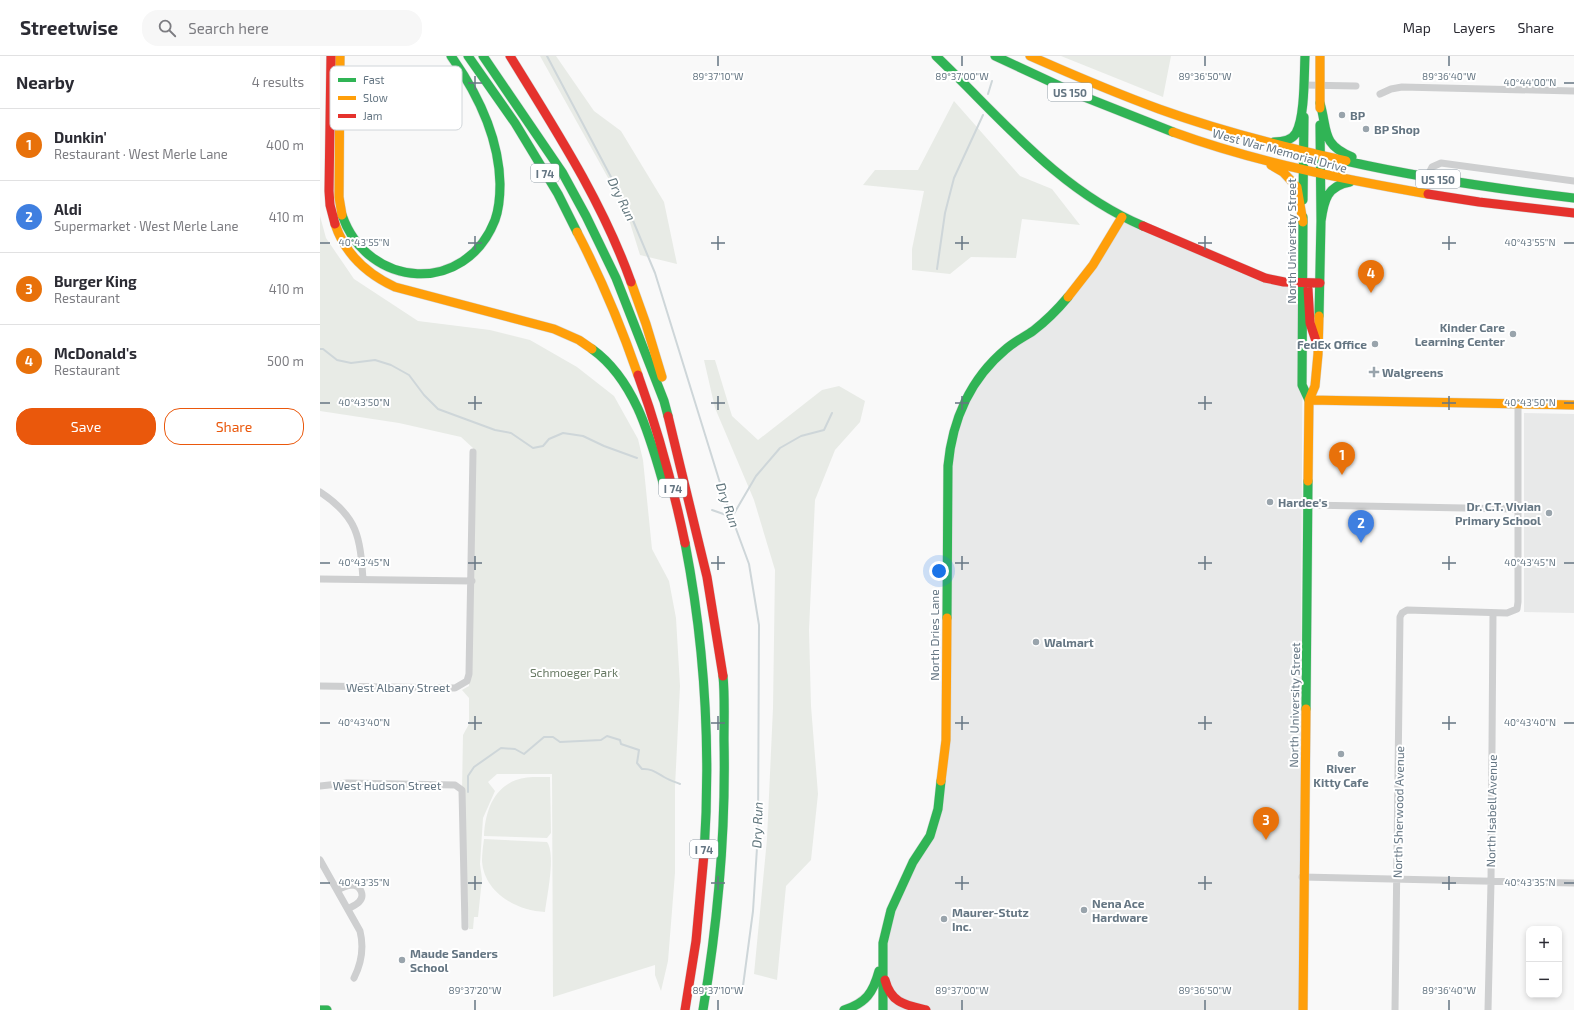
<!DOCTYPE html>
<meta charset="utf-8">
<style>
:root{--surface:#fff;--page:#f7f7f7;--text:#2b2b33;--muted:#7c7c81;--line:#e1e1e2;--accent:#ea580c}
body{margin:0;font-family:"Exo 2",sans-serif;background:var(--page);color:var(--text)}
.controls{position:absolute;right:12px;bottom:12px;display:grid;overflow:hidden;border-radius:8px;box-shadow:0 2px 6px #0003}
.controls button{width:36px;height:36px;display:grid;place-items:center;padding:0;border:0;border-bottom:1px solid var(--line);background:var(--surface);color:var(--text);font:20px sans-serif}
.you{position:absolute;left:619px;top:515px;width:14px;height:14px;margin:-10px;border:3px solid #fff;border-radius:50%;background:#1a73e8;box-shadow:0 0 0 6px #1a73e833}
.badge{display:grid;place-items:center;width:26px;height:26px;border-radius:50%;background:var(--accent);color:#fff;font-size:13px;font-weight:700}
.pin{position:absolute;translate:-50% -33px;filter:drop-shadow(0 1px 2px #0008)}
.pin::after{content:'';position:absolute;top:21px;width:14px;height:12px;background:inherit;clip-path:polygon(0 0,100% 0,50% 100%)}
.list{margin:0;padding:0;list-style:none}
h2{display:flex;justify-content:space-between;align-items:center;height:52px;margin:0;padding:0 16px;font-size:17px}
h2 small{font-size:13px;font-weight:400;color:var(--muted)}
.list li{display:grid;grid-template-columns:26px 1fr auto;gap:12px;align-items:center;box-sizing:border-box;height:72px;padding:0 16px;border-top:1px solid var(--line)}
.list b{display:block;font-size:15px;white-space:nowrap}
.list p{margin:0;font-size:13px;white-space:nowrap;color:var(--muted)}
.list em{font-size:13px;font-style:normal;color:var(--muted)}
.actions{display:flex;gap:8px;padding:12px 16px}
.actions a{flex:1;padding:9px 0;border:1px solid var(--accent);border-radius:16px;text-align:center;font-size:14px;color:var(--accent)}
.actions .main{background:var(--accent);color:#fff}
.icon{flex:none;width:22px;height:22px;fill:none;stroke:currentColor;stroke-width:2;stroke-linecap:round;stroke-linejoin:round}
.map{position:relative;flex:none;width:1254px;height:954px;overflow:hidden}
header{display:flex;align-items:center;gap:24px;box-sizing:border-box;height:56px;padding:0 20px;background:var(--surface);border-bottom:1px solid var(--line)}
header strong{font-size:19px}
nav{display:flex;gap:22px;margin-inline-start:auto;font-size:14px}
.search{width:280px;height:36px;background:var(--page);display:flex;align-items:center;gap:10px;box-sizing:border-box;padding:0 14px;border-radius:16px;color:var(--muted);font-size:15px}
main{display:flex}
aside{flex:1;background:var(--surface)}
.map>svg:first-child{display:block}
.built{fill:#e8e9e9}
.green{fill:#e8ebe6}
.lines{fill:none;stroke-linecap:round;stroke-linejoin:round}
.stream{stroke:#ced6d9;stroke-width:2}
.fast-casing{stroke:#d5d6d7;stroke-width:10}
.slow-casing{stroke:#d5d6d7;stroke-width:10}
.jam-casing{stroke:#d5d6d7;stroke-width:10}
.street{stroke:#cecfd0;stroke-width:7}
.fast{stroke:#30b455;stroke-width:9}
.slow{stroke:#ff9f0a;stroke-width:9}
.jam{stroke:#e5322d;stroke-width:9}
.ticks{fill:none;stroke:#657683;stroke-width:1.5}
.poi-dot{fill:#99a4ac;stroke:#fff;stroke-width:1.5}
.labels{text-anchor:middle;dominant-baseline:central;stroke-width:4;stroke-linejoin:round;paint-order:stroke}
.shield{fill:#fff;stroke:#939fa8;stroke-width:1}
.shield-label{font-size:11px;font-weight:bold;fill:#657683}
.poi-label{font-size:12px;font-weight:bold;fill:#657683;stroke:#fff;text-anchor:start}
.street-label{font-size:12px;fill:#657683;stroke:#fff}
.park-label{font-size:12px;fill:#687a64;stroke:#fff}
.water-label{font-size:13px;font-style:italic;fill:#60757c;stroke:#fff}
.key{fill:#fff;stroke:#d1d6da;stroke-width:1}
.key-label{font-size:11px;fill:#657683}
.ticks-label{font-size:10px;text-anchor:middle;fill:#657683;stroke:#fff;stroke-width:4;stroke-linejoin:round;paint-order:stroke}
</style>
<header>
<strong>Streetwise</strong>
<div class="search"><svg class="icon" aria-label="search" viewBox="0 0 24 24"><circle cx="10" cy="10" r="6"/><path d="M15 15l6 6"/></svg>Search here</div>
<nav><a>Map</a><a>Layers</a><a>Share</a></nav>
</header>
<main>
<aside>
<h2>Nearby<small>4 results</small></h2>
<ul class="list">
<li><span class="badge" style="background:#e8710a">1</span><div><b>Dunkin'</b><p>Restaurant · West Merle Lane</p></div><em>400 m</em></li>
<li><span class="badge" style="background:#3f7fe0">2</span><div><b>Aldi</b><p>Supermarket · West Merle Lane</p></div><em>410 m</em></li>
<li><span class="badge" style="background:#e8710a">3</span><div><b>Burger King</b><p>Restaurant</p></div><em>410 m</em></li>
<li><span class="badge" style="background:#e8710a">4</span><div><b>McDonald's</b><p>Restaurant</p></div><em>500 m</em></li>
</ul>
<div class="actions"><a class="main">Save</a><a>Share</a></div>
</aside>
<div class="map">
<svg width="1254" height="954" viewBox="0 0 1254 954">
<rect width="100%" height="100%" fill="#f9f9f9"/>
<path class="built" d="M 802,161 L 925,214 L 983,227 L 979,954 L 563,954 L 563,896 L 571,854 L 610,780 L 626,684 L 629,396 L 636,366 L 666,313 L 759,229 Z
M 1204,357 L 1254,358 L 1254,557 L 1204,556 Z"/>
<path class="green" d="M 220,0 L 236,0 L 274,55 L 301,75 L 344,146 L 357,208 L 320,199 L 306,154 Z
M 741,0 L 851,0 L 843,41 Z
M 634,45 L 700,120 L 732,133 L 760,169 L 702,163 L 696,202 L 651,201 L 630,218 L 592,214 L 592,193 L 604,135 L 543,129 L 555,114 L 598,114 Z
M 0,160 L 6,182 L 34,223 L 98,265 L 170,274 L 210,284 L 257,311 L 294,340 L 318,383 L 323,404 L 332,493 L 349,525 L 356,562 L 360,630 L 355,731 L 355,817 L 348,905 L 341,935 L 335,919 L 335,909 L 233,941 L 232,718 L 177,718 L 168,726 L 175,735 L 163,762 L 160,808 L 162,823 L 158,861 L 154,861 L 153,873 L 149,873 L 142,734 L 143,679 L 149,668 L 149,642 L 142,634 L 149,630 L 153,392 L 141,381 L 79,367 L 0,355 Z
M 384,304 L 395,304 L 412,360 L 438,384 L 502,334 L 519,330 L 545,345 L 540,366 L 515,394 L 495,444 L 489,574 L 491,650 L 498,738 L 491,804 L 466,830 L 457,924 L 434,918 L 447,783 L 453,652 L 455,514 L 434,444 L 395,352 Z
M 230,721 L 231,777 L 227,782 L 164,780 C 165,758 172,733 196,724 C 206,720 219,721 230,721 Z
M 164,783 L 227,786 C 236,798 227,840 225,856 C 196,855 164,836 162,805 C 162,798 163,790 164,783 Z"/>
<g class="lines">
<path class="stream" d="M 227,0 L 309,155 L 335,217 L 405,443 L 429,508 L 439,569 L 438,776 L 433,855 L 423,930
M 668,38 L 672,25
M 617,213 L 625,157 L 634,122 L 663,59
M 0,293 L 3,293 L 17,304 L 31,307 L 55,304 L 71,309 L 89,319 L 104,339 L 118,353 L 175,374 L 191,377 L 213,392 L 223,390 L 229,383 L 243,377 L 263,380 L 284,390 L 317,402
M 392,454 L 412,461
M 412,461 L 436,420 L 460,392 L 481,380 L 504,374 L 512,357
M 148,736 L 148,720 L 154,711 L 181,692 L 195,693 L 204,698 L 224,681 L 233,681 L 240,686 L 281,684 L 287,680 L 300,684 L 301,688 L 319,694 L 317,707 L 322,713 C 331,712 337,717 344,721 C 349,724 355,726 360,728"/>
<defs>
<path id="fast" d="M 148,0 L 195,67 L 238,138 L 257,176
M 163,0 L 242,116 L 266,160 L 296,222 L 344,345 L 348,360
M 616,0 C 681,62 738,134 823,170
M 675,0 L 757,38 L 853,76
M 1000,47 C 1008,75 1001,88 1032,101
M 954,86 C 962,86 972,84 976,77 C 985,61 984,19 985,0
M 1026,105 C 1101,122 1178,133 1254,142
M 983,144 L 984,61
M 22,159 C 48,234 146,239 175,164 C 179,153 180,140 180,128 C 179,81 158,38 131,0
M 983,161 L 982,329 L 989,344
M 1001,165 C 1004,144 1007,130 1030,126
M 999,260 L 1001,165 L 1000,69
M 272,293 C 315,324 330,381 344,430
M 365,487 C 385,590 391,693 384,798
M 627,562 L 628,410 C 632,365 650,323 686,293 C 694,286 704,281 713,275 C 726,265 738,253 748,241
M 986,653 L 988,425
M 0,954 L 7,954
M 383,954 C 398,865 406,774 404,684 C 404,663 405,640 403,620
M 524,954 C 546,947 553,937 559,915
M 563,954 L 563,887 L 571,854 L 593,806 L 610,780 L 618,753 L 621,725"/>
<path id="slow" d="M 20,0 L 19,141 L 22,159
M 710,0 C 753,19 795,37 839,53 C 900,75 963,91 1026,105
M 1000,0 L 1000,52
M 853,76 C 935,106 1022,123 1108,138
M 951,109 L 963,116 L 977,131 L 983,166
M 15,168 C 25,198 47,218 75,231 L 234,273 L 259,284 L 272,293
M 257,176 C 281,222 301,270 318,319
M 311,226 L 326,268 L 342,321
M 748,241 L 773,209 L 802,161
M 989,344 L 1254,349
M 988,425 L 989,344 L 995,330 L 998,298 L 999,260
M 621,725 L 626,684 L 627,562
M 983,954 L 986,653"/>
<path id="jam" d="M 11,0 L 9,135 L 10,149 L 15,168
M 190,0 C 235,73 282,145 311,226
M 1108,138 L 1159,146 L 1254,157
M 823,170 L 945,222 L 964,226 L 1000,227
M 988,233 L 990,267 L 996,285
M 318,319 C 338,374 353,430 365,487
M 348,360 L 387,521 L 403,620
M 565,924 C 571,947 585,949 606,954
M 365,954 L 376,885 L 384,798"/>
</defs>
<use href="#fast" class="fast-casing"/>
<use href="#slow" class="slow-casing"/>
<use href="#jam" class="jam-casing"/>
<path class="street" d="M 983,29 L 1036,30
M 1060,38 L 1071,33 L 1082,31 L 1254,35
M 1107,121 L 1112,111 L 1121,107 L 1254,125
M 0,436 C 38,461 40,481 43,523
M 988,449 L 1197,453
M 0,523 L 152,525
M 0,630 L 135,632 L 147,625 L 149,618 L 153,396
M 0,730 L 27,727 L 135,729 L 142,734 L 145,871
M 0,804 L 40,875 C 44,891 41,908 34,922
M 982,821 L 1254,827
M 17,834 C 22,832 27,829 33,829 C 41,830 45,840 39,846 C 36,849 31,851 28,853
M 1075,954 L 1080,561 L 1082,557 L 1087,554 L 1187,557 L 1197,553 L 1198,546 L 1198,348
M 1168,954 L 1171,826 L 1173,557"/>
<use href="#fast" class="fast"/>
<use href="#slow" class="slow"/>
<use href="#jam" class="jam"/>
</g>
<path class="ticks" d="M 398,0 L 398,10M 642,0 L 642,10M 885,0 L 885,10M 1129,0 L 1129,10M 155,20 L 155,34M 148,27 L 162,27M 1244,27 L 1254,27M 155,180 L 155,194M 398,180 L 398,194M 642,180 L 642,194M 885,180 L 885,194M 1129,180 L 1129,194M 0,187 L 10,187M 148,187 L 162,187M 391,187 L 405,187M 635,187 L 649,187M 878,187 L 892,187M 1122,187 L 1136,187M 1244,187 L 1254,187M 155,340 L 155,354M 398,340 L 398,354M 642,340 L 642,354M 885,340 L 885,354M 1129,340 L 1129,354M 0,347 L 10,347M 148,347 L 162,347M 391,347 L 405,347M 635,347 L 649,347M 878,347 L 892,347M 1122,347 L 1136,347M 1244,347 L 1254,347M 155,500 L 155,514M 398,500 L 398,514M 642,500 L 642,514M 885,500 L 885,514M 1129,500 L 1129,514M 0,507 L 10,507M 148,507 L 162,507M 391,507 L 405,507M 635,507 L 649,507M 878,507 L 892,507M 1122,507 L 1136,507M 1244,507 L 1254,507M 155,660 L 155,674M 398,660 L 398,674M 642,660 L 642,674M 885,660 L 885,674M 1129,660 L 1129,674M 0,667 L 10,667M 148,667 L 162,667M 391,667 L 405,667M 635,667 L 649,667M 878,667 L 892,667M 1122,667 L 1136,667M 1244,667 L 1254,667M 155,820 L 155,834M 398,820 L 398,834M 642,820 L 642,834M 885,820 L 885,834M 1129,820 L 1129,834M 0,827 L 10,827M 148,827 L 162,827M 391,827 L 405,827M 635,827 L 649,827M 878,827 L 892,827M 1122,827 L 1136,827M 1244,827 L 1254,827M 155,944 L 155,954M 398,944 L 398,954M 642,944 L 642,954M 885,944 L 885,954M 1129,944 L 1129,954"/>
<g class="poi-dot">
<circle cx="1022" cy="59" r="4"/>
<circle cx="1046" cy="73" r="4"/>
<circle cx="1193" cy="278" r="4"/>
<circle cx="1055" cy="288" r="4"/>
<path d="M1052 310h4v4h4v4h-4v4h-4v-4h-4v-4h4z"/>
<circle cx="950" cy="446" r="4"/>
<circle cx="1229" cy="457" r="4"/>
<circle cx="716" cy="586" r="4"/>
<circle cx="1021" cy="698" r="4"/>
<circle cx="764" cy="854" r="4"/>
<circle cx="624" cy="863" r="4"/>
<circle cx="82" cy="904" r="4"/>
</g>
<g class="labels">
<g class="shield">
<rect x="728" y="27" width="44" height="18" rx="3"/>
<rect x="211" y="108" width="28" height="18" rx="3"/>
<rect x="1096" y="114" width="44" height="18" rx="3"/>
<rect x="339" y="423" width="28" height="18" rx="3"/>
<rect x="370" y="784" width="28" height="18" rx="3"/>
</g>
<g class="shield-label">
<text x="750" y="36">US 150</text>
<text x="225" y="117">I 74</text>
<text x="1118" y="123">US 150</text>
<text x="353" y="432">I 74</text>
<text x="384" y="793">I 74</text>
</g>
<g class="poi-label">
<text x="1030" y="59">BP</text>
<text x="1054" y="73">BP Shop</text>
<text x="1185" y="271" text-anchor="end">Kinder Care<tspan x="1185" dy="14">Learning Center</tspan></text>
<text x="1047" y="288" text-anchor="end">FedEx Office</text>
<text x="1062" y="316">Walgreens</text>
<text x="958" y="446">Hardee's</text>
<text x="1221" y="450" text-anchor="end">Dr. C.T. Vivian<tspan x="1221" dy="14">Primary School</tspan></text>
<text x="724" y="586">Walmart</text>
<text x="1021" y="712" text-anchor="middle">River<tspan x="1021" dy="14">Kitty Cafe</tspan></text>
<text x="772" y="847">Nena Ace<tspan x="772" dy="14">Hardware</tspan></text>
<text x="632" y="856">Maurer-Stutz<tspan x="632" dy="14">Inc.</tspan></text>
<text x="90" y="897">Maude Sanders<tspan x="90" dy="14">School</tspan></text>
</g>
<g class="street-label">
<text transform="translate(960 94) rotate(15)">West War Memorial Drive</text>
<text transform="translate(971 185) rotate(-90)">North University Street</text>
<text transform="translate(614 579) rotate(-90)">North Dries Lane</text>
<text x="78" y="631">West Albany Street</text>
<text transform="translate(974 649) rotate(-89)">North University Street</text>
<text x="67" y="729">West Hudson Street</text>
<text transform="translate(1171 755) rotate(-89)">North Isabell Avenue</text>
<text transform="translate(1078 756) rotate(-89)">North Sherwood Avenue</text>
</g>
<g class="park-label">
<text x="254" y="616">Schmoeger Park</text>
</g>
<g class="water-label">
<text transform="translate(302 143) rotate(64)">Dry Run</text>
<text transform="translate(408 449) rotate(71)">Dry Run</text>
<text transform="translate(437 769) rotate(-88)">Dry Run</text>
</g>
</g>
<rect x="10" y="10" width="132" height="64" rx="6" class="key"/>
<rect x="18" y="22" width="18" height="4" fill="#30b455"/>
<rect x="18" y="40" width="18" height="4" fill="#ff9f0a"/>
<rect x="18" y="58" width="18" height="4" fill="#e5322d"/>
<g class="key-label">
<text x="43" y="28">Fast</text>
<text x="43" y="46">Slow</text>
<text x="43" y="64">Jam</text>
</g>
<g class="ticks-label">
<text x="398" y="24">89°37'10"W</text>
<text x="642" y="24">89°37'00"W</text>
<text x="885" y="24">89°36'50"W</text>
<text x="1129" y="24">89°36'40"W</text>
<text x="1210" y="30">40°44'00"N</text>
<text x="44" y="190">40°43'55"N</text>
<text x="1210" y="190">40°43'55"N</text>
<text x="44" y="350">40°43'50"N</text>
<text x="1210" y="350">40°43'50"N</text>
<text x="44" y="510">40°43'45"N</text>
<text x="1210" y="510">40°43'45"N</text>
<text x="44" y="670">40°43'40"N</text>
<text x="1210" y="670">40°43'40"N</text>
<text x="44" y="830">40°43'35"N</text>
<text x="1210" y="830">40°43'35"N</text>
<text x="155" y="938">89°37'20"W</text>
<text x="398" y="938">89°37'10"W</text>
<text x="642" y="938">89°37'00"W</text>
<text x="885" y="938">89°36'50"W</text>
<text x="1129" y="938">89°36'40"W</text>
</g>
</svg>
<div class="controls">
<button>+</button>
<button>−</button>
</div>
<div class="you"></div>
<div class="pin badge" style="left:1022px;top:419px;background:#e8710a">1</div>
<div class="pin badge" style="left:1041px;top:487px;background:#3f7fe0">2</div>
<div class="pin badge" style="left:946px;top:784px;background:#e8710a">3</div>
<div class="pin badge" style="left:1051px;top:237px;background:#e8710a">4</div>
</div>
</main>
